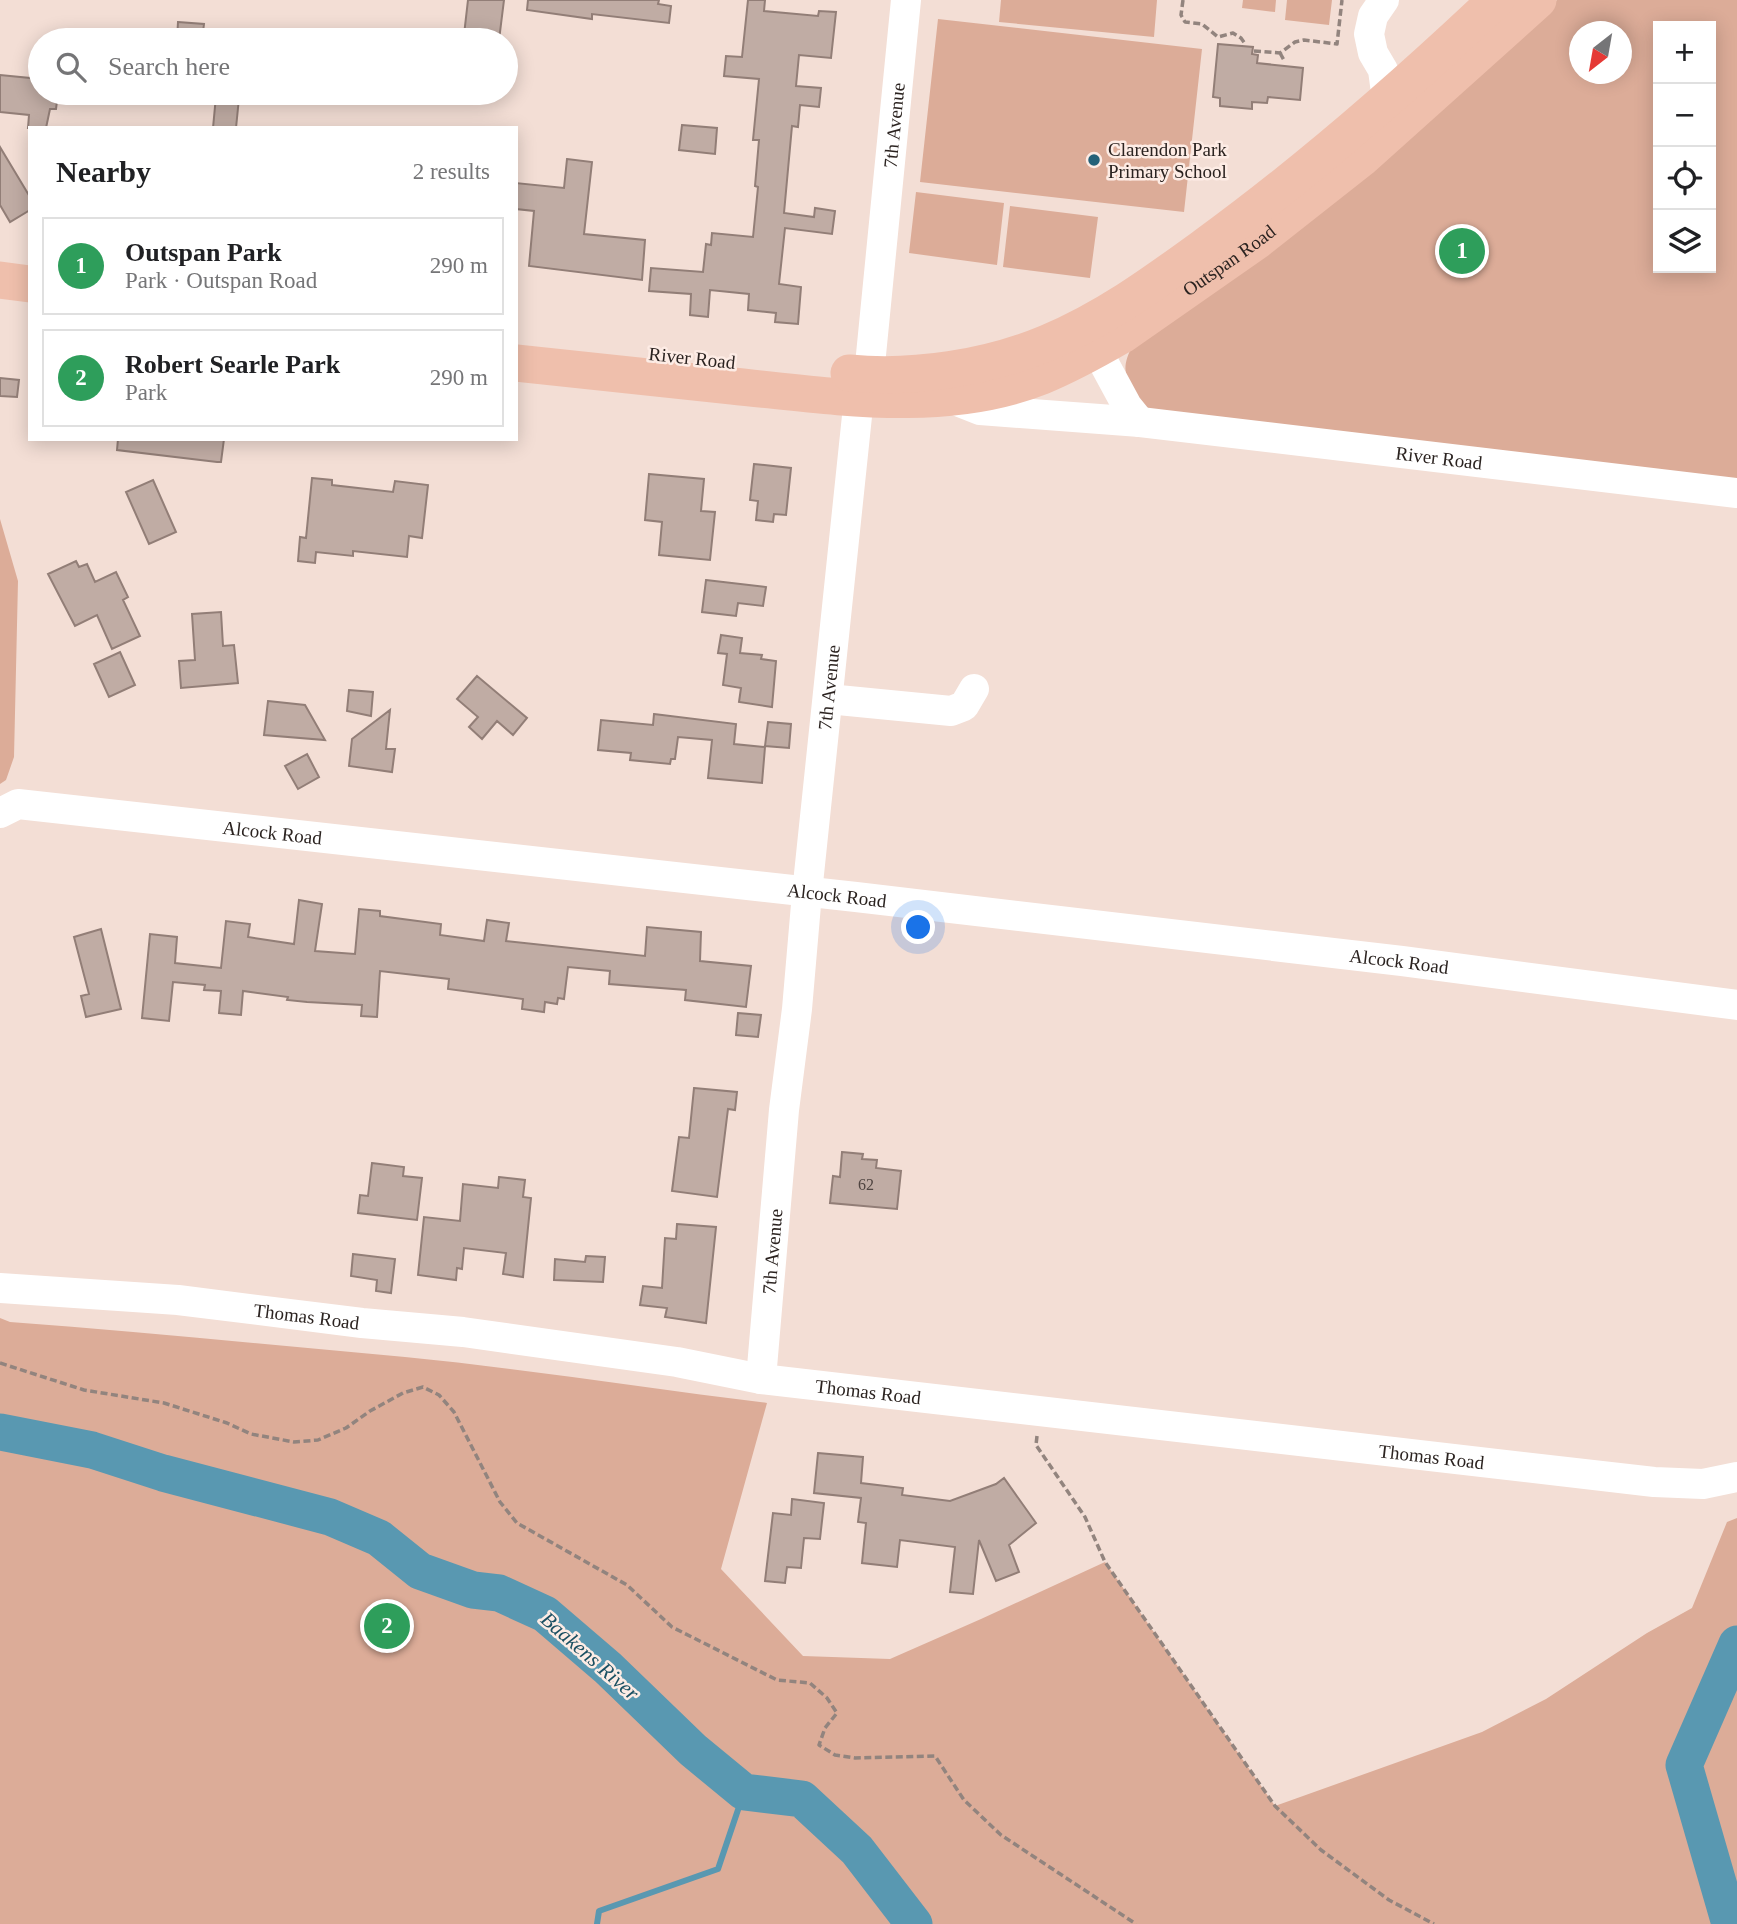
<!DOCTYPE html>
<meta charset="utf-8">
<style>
:root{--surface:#fff;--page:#f6f6f6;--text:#202124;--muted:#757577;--line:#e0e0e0;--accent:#246178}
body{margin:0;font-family:Georgia,serif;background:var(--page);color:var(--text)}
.controls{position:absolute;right:21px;top:21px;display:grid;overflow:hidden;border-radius:0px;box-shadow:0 4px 18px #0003}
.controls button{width:63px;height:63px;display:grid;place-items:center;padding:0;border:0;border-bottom:2px solid var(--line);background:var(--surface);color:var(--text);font:35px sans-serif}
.compass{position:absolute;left:1569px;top:21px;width:63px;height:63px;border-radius:50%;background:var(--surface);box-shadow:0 4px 18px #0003;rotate:211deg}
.you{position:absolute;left:919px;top:928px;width:24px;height:24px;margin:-18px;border:5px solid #fff;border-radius:50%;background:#1a73e8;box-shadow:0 0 0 10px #1a73e833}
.badge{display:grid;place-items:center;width:46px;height:46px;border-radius:50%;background:var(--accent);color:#fff;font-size:23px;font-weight:700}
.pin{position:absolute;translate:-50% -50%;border:4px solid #fff;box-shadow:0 2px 7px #0006}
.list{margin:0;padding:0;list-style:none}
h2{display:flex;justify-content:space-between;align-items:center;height:91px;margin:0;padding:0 28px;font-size:30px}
h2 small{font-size:23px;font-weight:400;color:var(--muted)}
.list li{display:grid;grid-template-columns:46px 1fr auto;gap:21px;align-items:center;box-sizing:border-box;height:98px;margin:0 14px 14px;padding:0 14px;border:2px solid var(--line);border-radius:0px}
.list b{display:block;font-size:26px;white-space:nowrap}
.list p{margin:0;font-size:23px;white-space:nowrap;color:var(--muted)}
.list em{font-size:23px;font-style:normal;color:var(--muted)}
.icon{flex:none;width:38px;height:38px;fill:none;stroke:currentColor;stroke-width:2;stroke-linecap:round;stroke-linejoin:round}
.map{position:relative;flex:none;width:1737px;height:1924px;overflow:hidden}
.search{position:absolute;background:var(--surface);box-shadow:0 4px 18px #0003;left:28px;top:28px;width:490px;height:77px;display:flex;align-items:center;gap:18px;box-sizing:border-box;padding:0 24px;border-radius:38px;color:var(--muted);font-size:26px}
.panel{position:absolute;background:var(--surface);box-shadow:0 4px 18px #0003;left:28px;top:126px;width:490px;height:315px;border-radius:0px}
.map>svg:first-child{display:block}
.green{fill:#dcac98;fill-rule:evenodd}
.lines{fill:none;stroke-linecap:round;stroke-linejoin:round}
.stream{stroke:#5998b1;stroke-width:6}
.river{stroke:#5998b1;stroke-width:37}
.building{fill:#c0aca4;stroke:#927e77;stroke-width:2}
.path{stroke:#92847e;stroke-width:3.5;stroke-dasharray:7 3.5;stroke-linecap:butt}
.minor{stroke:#fff;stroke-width:30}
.major{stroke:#efbfac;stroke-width:37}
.poi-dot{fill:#246178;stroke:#fdece5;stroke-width:2.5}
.labels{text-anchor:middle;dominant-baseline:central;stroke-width:5;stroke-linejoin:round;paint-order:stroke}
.number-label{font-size:16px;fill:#504541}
.street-label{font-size:19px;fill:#2b2320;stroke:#fdece5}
.poi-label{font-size:19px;fill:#2b2320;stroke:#fdece5;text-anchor:start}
.water-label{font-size:21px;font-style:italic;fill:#1b5063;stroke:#fdece5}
</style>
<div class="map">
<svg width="1737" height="1924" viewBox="0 0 1737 1924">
<rect width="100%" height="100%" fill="#f3ded5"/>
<path class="green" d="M 1001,0 L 1157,0 L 1154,37 L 999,22 Z
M 1243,0 L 1276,0 L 1275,12 L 1242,8 Z
M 1287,0 L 1332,0 L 1329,25 L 1285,20 Z
M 1557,0 L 1737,0 L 1737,479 L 1143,411 C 1130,385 1116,372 1134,344 L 1403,141 ZM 1658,26 L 1711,26 L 1711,268 L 1658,268 ZM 1580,32 L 1622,32 L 1622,74 L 1580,74 Z
M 938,19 L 1202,49 L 1184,212 L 920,182 Z
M 916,192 L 1004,203 L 997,265 L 909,253 Z
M 1010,206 L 1098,217 L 1090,278 L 1003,267 Z
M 0,519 L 18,581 L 14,757 L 6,780 L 0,784 Z
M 0,1318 L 10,1322 C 142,1332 273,1345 405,1357 C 526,1369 647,1388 767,1403 L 721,1569 L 803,1656 L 890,1659 L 981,1619 L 1105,1562 L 1275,1806 L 1482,1732 L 1546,1699 L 1647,1633 L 1692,1608 L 1727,1522 L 1737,1518 L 1737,1924 L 0,1924 Z"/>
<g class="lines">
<path class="stream" d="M 597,1924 L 599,1911 L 718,1869 L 744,1792"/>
<path class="river" d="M 0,1432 L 92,1450 L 163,1473 L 330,1517 L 379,1538 L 420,1571 L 473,1590 L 499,1593 L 545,1614 L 608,1668 L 693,1750 L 744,1792 L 802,1799 L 857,1850 L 914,1924
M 1730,1924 L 1684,1765 L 1737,1644"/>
</g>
<path class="building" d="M 468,0 L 504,0 L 499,40 L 478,40 L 479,37 L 464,35 Z
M 528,0 L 659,0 L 658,4 L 671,6 L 669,23 L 592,14 L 592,19 L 527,10 Z
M 748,0 L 765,0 L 764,11 L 818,16 L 819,11 L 836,12 L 831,58 L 799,55 L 796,86 L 821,88 L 819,107 L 800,105 L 798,127 L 792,126 L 784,213 L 814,217 L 815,208 L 835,211 L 832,234 L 785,228 L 779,284 L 801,287 L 798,324 L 775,322 L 776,313 L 748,310 L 749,294 L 710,290 L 708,317 L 690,315 L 691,294 L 649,291 L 651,268 L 703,272 L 706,244 L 711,245 L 712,233 L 753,237 L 758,187 L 755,186 L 759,140 L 753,140 L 759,79 L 724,76 L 726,56 L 742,57 Z
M 178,22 L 204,24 L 202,40 L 177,40 Z
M 1218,44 L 1253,47 L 1252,54 L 1258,55 L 1257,63 L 1303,68 L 1300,100 L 1268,97 L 1267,103 L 1252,102 L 1252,109 L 1220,106 L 1220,98 L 1213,97 Z
M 0,75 L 40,79 L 40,93 L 58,93 L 56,109 L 50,109 L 46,128 L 28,128 L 29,115 L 0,112 Z
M 216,96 L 239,98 L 236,128 L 213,128 Z
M 682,125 L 717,128 L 715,154 L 679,150 Z
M 0,147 L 30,197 L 30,210 L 10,222 L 0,205 Z
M 567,159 L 592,162 L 584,234 L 645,240 L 642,280 L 529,266 L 534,211 L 516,209 L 516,183 L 564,188 Z
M 0,378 L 19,380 L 17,397 L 0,396 Z
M 118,439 L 224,439 L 221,462 L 217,462 L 117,450 Z
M 754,464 L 791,468 L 786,515 L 774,514 L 773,522 L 756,520 L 758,501 L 750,500 Z
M 649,474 L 704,479 L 701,511 L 715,512 L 710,560 L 659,555 L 662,522 L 645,520 Z
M 312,478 L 332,480 L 332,485 L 393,492 L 395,481 L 428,485 L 422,538 L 409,536 L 407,557 L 353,551 L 353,556 L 316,552 L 315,563 L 298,561 L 300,537 L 306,538 Z
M 153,480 L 176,532 L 149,544 L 126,492 Z
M 76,561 L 79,567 L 87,564 L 95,582 L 116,572 L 128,597 L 123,600 L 140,636 L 112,649 L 97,615 L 75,626 L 48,574 Z
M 706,580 L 766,587 L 763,606 L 738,603 L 736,616 L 702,612 Z
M 221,612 L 223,646 L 234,645 L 238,683 L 181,688 L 179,661 L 195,660 L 192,614 Z
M 721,635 L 742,638 L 740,653 L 762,655 L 761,659 L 776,661 L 772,707 L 739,702 L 741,688 L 723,685 L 727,654 L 718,653 Z
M 120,652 L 135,685 L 109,697 L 94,664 Z
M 477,676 L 527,718 L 513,735 L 497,721 L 482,739 L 469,727 L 478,717 L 457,699 Z
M 349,690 L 373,692 L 371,716 L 347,711 Z
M 268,701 L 305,705 L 325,740 L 264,735 Z
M 390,710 L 386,749 L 395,749 L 392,772 L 349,766 L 352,739 Z
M 654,714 L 736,724 L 734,744 L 765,747 L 762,783 L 708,778 L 712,740 L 678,737 L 675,759 L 671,759 L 670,764 L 630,760 L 631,753 L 598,750 L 601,720 L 653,725 Z
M 768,722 L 791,724 L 789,748 L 765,746 Z
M 307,754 L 319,777 L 298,789 L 285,766 Z
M 299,900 L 322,904 L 315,951 L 355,954 L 359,909 L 380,911 L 380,916 L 441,924 L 440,935 L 484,941 L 487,920 L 509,923 L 506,941 L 645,956 L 647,927 L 701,932 L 700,961 L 751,966 L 746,1007 L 685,1000 L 686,990 L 609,984 L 610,971 L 568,967 L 564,999 L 558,998 L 557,1004 L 545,1002 L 544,1012 L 522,1009 L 523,999 L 448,989 L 449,979 L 380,971 L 377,1017 L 361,1016 L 362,1005 L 307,1002 L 287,1000 L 288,997 L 243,991 L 241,1015 L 219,1013 L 221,991 L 204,990 L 205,985 L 173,982 L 169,1021 L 142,1018 L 150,934 L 177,937 L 175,963 L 221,968 L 226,921 L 250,924 L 248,937 L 294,944 Z
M 101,929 L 121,1009 L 86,1017 L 81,996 L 89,994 L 74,937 Z
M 738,1013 L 761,1015 L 758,1037 L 736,1035 Z
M 694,1088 L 737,1092 L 735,1110 L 728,1109 L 717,1197 L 672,1191 L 679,1137 L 689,1138 Z
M 842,1152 L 863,1154 L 862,1159 L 877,1160 L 876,1168 L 901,1171 L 897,1209 L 830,1203 L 833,1176 L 840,1177 Z
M 372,1163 L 404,1167 L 403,1176 L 422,1178 L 417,1220 L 358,1213 L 360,1195 L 368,1196 Z
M 499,1177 L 525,1180 L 523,1197 L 531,1198 L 523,1277 L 503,1274 L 506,1253 L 464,1248 L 462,1269 L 457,1268 L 456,1280 L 418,1275 L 424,1217 L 460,1221 L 463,1184 L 498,1188 Z
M 677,1224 L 716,1227 L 706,1323 L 665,1317 L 667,1308 L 640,1305 L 643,1286 L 662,1288 L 665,1238 L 676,1239 Z
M 353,1254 L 395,1259 L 391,1293 L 376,1291 L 377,1280 L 351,1276 Z
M 586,1256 L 605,1257 L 603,1282 L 554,1280 L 555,1259 L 585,1262 Z
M 818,1453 L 863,1457 L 861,1483 L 903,1488 L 902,1495 L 950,1501 L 996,1484 L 1004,1478 L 1036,1523 L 1009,1545 L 1019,1572 L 996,1581 L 979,1540 L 973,1594 L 950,1592 L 955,1547 L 900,1540 L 897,1567 L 862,1563 L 866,1523 L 858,1522 L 861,1498 L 814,1493 Z
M 792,1499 L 824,1503 L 820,1539 L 804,1538 L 801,1568 L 787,1567 L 785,1583 L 765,1581 L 773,1513 L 791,1515 Z"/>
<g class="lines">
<path class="path" d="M 1183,0 L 1181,15 L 1185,22 L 1202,24 L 1218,37 L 1233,33 L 1241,38 L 1246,45
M 1254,51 L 1280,53 L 1295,42 L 1304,40 L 1337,44 L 1342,0
M 1280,53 L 1285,62
M 0,1363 L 84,1390 L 164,1403 L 227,1423 L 251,1434 L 294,1442 L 318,1440 L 346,1428 L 370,1411 L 403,1393 L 423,1387 L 439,1395 L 454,1412 L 500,1502 L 517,1523 L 627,1585 L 672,1627 L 777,1680 L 810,1683 L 827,1698 L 837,1713 L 825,1728 L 819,1745 L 835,1755 L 855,1758 L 935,1756 L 964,1800 L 1001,1835 L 1136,1924
M 1037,1436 L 1036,1445 L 1085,1517 L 1105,1562 L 1275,1806 L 1321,1850 L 1389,1900 L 1434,1924"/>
<g class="minor">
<path d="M 1384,0 L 1373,16 L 1369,34 L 1373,53 L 1383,70 L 1387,100"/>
<path d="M 1087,332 L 1127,406 L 1140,422"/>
<path id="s1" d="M 947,397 L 980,410 L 1140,422 L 1737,493"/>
<path d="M 828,699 L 951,711 L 964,706 L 974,689"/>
<path id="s2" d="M 0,813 L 18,804 L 856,897 L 1402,961 L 1737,1005"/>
<path id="s3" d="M 0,1288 L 178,1300 L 362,1323 L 463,1332 L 677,1362 L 761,1379 L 1654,1482 L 1703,1484 L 1737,1477"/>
<path id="s4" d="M 761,1379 L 784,1110 L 797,1009 L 807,893 L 859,397 L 869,375 L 906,0"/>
</g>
<g class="major">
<path d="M 0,280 L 30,284"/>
<path id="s5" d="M 516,363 C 588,370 660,378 732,386 C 833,396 945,415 1042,376 C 1069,365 1096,350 1122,335 L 1258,240 L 1362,158 L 1538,0"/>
<path d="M 849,373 C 914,379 987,368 1047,343 C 1105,319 1154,283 1205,246 C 1308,171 1403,88 1496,0"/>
</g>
</g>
<circle class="poi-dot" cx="1094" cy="160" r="7"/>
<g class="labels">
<g class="number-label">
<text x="866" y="1184">62</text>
</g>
<g class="street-label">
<text stroke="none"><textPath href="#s4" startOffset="1262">7th Avenue</textPath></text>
<text stroke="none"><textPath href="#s5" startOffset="751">Outspan Road</textPath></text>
<text transform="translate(692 358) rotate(6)">River Road</text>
<text stroke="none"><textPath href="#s1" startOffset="497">River Road</textPath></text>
<text stroke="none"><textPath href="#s4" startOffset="695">7th Avenue</textPath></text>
<text stroke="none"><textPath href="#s2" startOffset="276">Alcock Road</textPath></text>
<text stroke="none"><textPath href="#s2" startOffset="844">Alcock Road</textPath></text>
<text stroke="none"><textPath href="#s2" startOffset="1410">Alcock Road</textPath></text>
<text stroke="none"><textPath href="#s4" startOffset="128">7th Avenue</textPath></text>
<text stroke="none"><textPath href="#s3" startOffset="308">Thomas Road</textPath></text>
<text stroke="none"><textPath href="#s3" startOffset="875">Thomas Road</textPath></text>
<text stroke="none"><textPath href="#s3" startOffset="1442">Thomas Road</textPath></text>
</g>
<g class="poi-label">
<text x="1108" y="149">Clarendon Park<tspan x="1108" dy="22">Primary School</tspan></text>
</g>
<g class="water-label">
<text transform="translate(590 1656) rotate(41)">Baakens River</text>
</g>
</g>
</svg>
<div class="controls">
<button>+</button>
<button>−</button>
<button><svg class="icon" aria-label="locate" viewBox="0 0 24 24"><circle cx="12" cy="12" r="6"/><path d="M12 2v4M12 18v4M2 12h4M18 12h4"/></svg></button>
<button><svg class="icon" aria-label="layers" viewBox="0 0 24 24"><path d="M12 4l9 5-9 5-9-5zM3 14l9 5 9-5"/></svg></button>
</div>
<svg class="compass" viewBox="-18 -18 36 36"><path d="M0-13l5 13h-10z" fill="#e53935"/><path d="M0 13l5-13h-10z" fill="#757577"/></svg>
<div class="you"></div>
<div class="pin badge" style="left:1462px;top:251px;background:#2e9e5b">1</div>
<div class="pin badge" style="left:387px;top:1626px;background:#2e9e5b">2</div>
<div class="search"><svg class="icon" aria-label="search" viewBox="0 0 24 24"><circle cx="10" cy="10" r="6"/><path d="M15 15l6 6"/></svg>Search here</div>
<section class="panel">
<h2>Nearby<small>2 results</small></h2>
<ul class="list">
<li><span class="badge" style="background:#2e9e5b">1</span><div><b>Outspan Park</b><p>Park · Outspan Road</p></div><em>290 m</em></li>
<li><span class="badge" style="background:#2e9e5b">2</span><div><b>Robert Searle Park</b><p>Park</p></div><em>290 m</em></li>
</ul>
</section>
</div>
